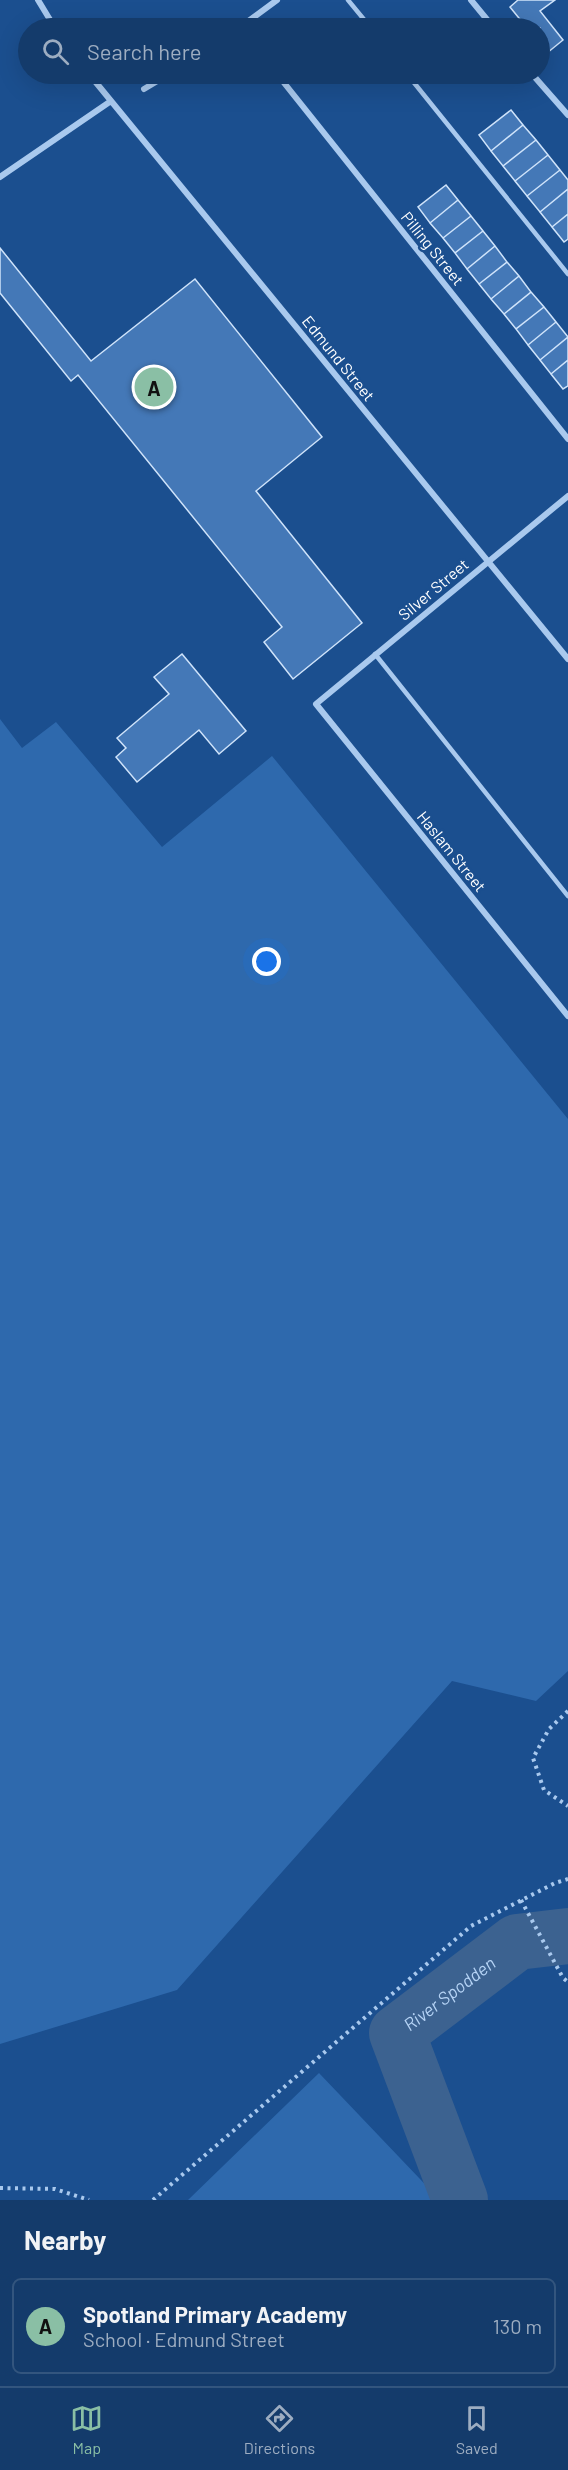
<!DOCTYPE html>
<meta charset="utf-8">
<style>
:root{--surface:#143b6b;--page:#214673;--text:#f1f3f6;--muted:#9dadc1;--line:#33557e;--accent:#8abfa5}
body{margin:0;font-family:Barlow,sans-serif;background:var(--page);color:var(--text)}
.you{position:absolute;left:267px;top:962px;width:21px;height:21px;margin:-15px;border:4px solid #fff;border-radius:50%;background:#1a73e8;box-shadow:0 0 0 9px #1a73e833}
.badge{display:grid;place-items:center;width:39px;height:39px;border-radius:50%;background:var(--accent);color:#111;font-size:20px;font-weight:700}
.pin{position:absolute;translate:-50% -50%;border:3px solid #fff;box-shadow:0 2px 6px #0006}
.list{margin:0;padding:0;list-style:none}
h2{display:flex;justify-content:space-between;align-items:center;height:78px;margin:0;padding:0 24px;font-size:26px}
h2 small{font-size:20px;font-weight:400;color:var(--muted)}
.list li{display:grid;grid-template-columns:39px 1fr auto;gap:18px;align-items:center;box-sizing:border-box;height:96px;margin:0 12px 12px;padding:0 12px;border:2px solid var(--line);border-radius:9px}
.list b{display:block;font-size:22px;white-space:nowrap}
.list p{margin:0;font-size:20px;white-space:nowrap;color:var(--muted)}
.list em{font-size:20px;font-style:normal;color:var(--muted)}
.icon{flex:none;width:33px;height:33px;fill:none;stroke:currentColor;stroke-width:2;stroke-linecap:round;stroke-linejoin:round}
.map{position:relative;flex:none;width:568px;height:2200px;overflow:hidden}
.search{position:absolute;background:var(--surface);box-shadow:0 6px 24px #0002;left:18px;right:18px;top:18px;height:66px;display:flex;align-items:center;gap:15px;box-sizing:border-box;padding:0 21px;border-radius:33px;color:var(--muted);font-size:22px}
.sheet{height:186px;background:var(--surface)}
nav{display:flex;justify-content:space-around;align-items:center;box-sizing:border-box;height:84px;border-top:2px solid var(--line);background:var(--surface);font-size:16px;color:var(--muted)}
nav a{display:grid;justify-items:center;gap:3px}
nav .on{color:var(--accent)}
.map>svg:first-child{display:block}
.green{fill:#2e69ad}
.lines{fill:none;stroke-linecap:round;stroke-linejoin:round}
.river{stroke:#3c6290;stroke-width:56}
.building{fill:#4478b7;stroke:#cfe3fa;stroke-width:1.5}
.path{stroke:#a9c9ee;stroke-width:4;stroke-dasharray:3 4.5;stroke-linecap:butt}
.service{stroke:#a9c9ee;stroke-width:4.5}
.minor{stroke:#a9c9ee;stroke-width:6}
.labels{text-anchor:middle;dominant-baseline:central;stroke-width:5;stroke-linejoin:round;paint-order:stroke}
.street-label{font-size:16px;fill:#fff;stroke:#1b4f8f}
.water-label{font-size:18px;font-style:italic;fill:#b5d3f5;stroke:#1b4f8f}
</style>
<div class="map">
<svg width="568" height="2200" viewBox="0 0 568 2200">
<rect width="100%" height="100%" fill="#1b4f8f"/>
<path class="green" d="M 0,719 L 22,748 L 56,722 L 162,847 L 272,756 L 568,1119 L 568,1671 L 536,1701 L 452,1681 L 177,1990 L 0,2044 Z
M 319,2073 L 440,2200 L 188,2200 Z"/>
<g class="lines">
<path class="river" id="s1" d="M 460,2200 L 397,2033 L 517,1942 L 568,1936"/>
</g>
<path class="building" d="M 518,0 L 555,0 L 540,11 L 563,40 L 547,53 L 540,44 L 540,28 L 527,28 L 510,7 Z
M 511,110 L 523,125 L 491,151 L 479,135 Z
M 523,125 L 536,140 L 503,166 L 491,151 Z
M 536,140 L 548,155 L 515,181 L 503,166 Z
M 548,155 L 560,170 L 527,196 L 515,181 Z
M 560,170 L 568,180 L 568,189 L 540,212 L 527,196 Z
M 446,185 L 458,200 L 430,223 L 418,207 Z
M 568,189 L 568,214 L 552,227 L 540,212 Z
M 458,200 L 471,216 L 443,238 L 430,223 Z
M 568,214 L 568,239 L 564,242 L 552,227 Z
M 471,216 L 483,231 L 455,253 L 443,238 Z
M 483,231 L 495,246 L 467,269 L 455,253 Z
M 495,246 L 507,262 L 479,284 L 467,269 Z
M 0,248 L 91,361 L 195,279 L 322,437 L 256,491 L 362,623 L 293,679 L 264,642 L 282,627 L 78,375 L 71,381 L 0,293 Z
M 507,262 L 519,276 L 491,299 L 479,284 Z
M 519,276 L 531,292 L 504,314 L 491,299 Z
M 531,292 L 544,307 L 516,329 L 504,314 Z
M 544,307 L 556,322 L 528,345 L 516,329 Z
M 556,322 L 568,337 L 540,360 L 528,345 Z
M 568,337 L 568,360 L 551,374 L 540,360 Z
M 568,360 L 568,386 L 563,389 L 551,374 Z
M 182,654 L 246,731 L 219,754 L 199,730 L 137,782 L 116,757 L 126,748 L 117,738 L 169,694 L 154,677 Z"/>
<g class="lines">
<path class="path" d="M 568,1711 L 549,1729 L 533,1758 L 544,1790 L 568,1806
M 521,1900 L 563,1978 L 568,1982
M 0,2188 L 55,2189 L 89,2200
M 153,2200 L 471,1926 L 555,1883 L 568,1879"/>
<path class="service" d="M 348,0 L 371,28
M 407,74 L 568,274
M 375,654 L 568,896"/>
<path class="minor" d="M 38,0 L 55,28
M 471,0 L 494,28
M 239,28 L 277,0
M 89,74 L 568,659
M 277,74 L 568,439
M 532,74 L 568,115
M 144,89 L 169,74
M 0,177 L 111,101
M 568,496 L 316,704 L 568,1016"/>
</g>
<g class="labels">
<g class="street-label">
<text transform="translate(433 248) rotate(51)">Pilling Street</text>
<text transform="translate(339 358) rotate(51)">Edmund Street</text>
<text transform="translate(433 589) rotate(-40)">Silver Street</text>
<text transform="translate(452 851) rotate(51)">Haslam Street</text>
</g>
<g class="water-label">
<text stroke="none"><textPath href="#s1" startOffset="244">River Spodden</textPath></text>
</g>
</g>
</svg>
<div class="you"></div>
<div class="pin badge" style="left:154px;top:387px">A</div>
<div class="search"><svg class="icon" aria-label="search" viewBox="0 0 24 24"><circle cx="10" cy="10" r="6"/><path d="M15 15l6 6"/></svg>Search here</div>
</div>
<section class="sheet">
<h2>Nearby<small></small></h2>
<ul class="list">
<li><span class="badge">A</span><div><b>Spotland Primary Academy</b><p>School · Edmund Street</p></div><em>130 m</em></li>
</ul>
</section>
<nav>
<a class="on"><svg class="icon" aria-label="map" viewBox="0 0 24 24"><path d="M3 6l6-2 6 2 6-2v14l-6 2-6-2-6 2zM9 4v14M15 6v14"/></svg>Map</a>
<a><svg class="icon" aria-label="directions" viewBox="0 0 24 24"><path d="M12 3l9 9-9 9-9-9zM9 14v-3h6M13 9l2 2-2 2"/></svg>Directions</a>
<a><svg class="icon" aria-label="saved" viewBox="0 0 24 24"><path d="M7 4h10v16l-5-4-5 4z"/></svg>Saved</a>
</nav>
